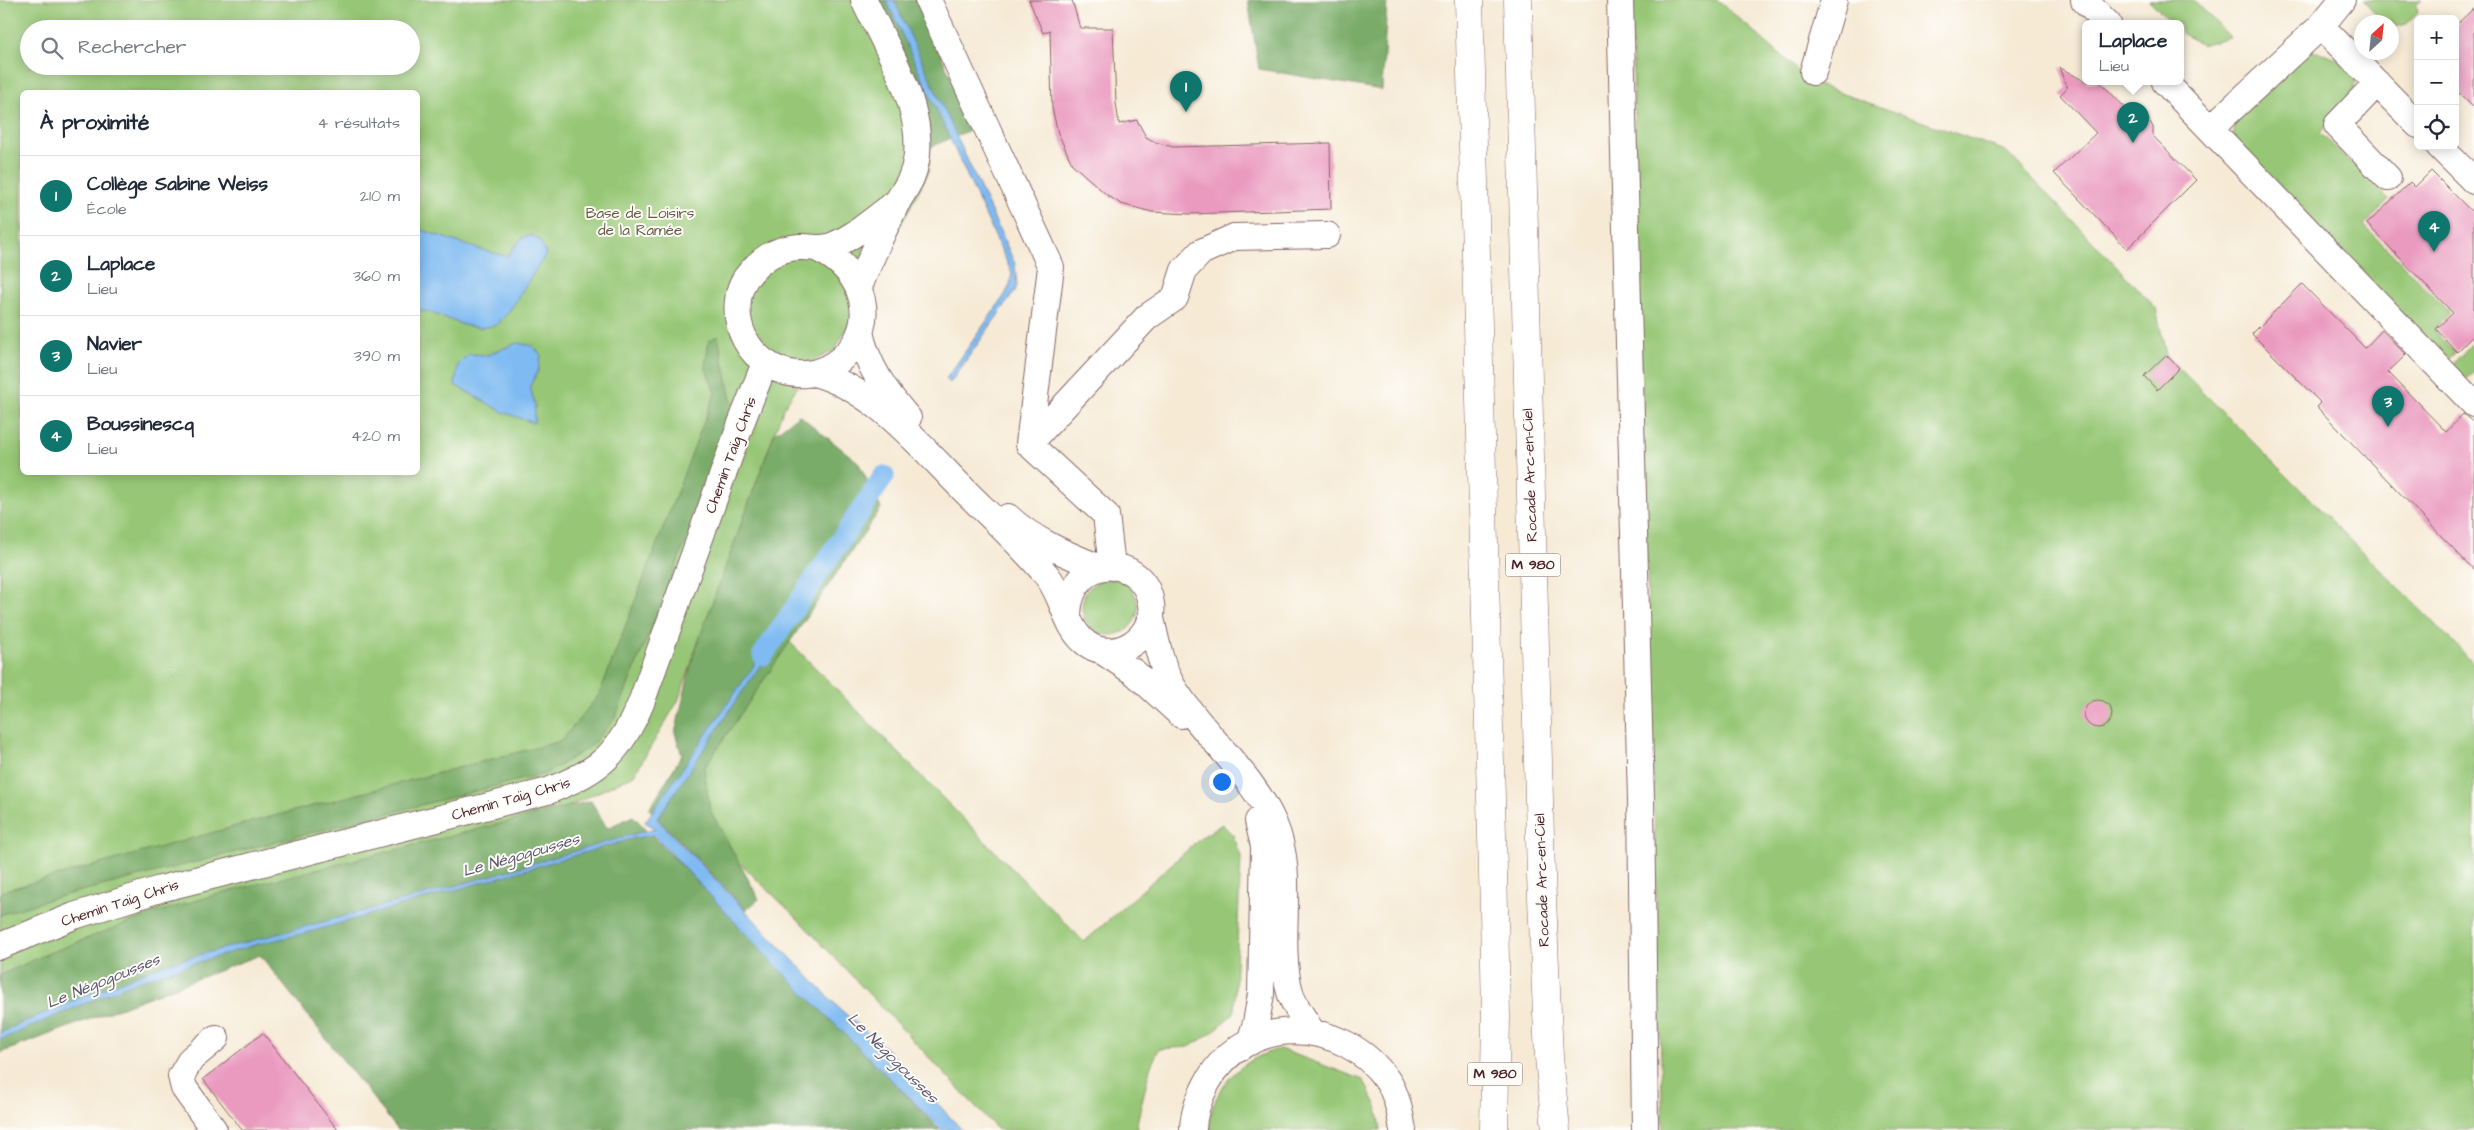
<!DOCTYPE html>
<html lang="fr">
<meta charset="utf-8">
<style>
:root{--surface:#fff;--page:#f2f2f3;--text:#1f2937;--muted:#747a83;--line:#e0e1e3;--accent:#0f766e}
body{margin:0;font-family:"Architects Daughter",sans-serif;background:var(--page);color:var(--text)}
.controls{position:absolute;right:15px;top:15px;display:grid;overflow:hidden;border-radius:8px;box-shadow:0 2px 12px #0003}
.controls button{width:45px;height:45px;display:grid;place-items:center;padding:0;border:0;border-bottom:1px solid var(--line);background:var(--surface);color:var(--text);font:25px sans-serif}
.compass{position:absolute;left:2354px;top:15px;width:45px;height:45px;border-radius:50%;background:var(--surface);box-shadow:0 2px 12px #0003;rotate:27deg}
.you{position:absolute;left:1221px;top:781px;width:18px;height:18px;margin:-12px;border:4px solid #fff;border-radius:50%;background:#1a73e8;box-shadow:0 0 0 8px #1a73e833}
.badge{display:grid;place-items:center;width:32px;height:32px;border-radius:50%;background:var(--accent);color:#fff;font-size:16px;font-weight:700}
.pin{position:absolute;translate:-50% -41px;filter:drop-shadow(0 1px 2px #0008)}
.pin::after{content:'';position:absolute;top:26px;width:18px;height:15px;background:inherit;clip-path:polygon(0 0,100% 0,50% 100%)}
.popup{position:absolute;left:2082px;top:20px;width:102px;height:65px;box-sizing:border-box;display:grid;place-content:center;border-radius:8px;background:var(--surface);filter:drop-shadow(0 1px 4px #0005);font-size:16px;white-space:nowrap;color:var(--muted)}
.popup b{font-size:19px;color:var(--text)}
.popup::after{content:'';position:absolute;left:50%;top:100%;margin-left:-10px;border:10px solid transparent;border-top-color:var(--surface)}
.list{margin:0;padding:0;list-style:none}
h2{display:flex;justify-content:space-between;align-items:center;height:65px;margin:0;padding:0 20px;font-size:21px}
h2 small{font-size:16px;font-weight:400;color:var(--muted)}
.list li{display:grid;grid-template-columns:32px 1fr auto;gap:15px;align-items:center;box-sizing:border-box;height:80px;padding:0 20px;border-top:1px solid var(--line)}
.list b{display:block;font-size:19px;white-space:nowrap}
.list p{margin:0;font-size:16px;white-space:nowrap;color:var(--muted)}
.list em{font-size:16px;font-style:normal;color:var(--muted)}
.icon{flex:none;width:28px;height:28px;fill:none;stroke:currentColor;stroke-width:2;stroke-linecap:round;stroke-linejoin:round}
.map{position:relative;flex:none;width:2474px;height:1130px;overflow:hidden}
.search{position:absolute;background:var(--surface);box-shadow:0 2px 12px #0003;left:20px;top:20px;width:400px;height:55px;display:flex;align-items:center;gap:12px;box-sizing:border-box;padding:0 18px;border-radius:28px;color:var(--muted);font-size:19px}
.panel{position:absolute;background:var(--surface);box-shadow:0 2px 12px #0003;left:20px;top:90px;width:400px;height:385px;border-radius:8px}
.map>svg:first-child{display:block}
.green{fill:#97c776;stroke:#707350;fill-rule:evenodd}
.forest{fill:#79ac67;stroke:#626649}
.water{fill:#7fbbf2;stroke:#646d8e}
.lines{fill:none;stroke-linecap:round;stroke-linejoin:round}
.canal{stroke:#7fbbf2;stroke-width:21}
.building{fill:#ea99bf}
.minor-casing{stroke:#866666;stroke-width:28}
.highway-casing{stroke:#866666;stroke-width:29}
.minor{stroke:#fff;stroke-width:26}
.highway{stroke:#fff;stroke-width:28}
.labels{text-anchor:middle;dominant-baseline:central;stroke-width:4;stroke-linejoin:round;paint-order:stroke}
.shield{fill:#fdfcf7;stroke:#806168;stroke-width:1}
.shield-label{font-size:14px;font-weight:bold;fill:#4a1f2b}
.park-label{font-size:15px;fill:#655a45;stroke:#fdfcf7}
.street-label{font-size:15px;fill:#4a1f2b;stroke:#fdfcf7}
.water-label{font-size:16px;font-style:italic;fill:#5d5671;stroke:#fdfcf7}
</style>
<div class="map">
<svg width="2474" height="1130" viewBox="0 0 2474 1130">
<rect width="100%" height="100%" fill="#fdfcf7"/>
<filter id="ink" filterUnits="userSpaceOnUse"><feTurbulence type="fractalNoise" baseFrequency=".02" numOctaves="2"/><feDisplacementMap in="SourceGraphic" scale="10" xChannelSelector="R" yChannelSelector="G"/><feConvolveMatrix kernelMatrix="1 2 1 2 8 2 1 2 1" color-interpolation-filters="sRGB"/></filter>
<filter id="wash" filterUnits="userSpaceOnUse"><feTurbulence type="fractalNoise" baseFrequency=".0096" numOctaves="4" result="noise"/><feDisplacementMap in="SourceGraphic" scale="20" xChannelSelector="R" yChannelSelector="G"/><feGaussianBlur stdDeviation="1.12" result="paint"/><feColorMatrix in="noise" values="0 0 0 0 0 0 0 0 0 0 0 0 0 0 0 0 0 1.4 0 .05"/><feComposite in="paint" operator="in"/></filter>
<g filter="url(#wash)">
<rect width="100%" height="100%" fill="#f6ead5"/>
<path class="green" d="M 0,0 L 880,0 L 932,126 L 928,173 L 835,350 L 815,360 L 784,407 L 678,701 L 634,775 L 563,809 L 0,984 ZM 29,29 L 411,29 L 411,66 L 29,66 ZM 22,92 L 418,92 L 418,472 L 22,472 Z
M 1631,0 L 1718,0 L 1812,83 L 2006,151 L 2156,308 L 2166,355 L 2474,663 L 2474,1130 L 1663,1130 Z
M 2149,0 L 2194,0 L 2230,37 L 2202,45 L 2182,33 L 2180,24 L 2173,24 Z
M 2363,0 L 2422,0 L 2416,5 L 2418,13 L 2407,24 L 2392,27 L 2392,22 L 2384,22 Z
M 2307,51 C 2331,53 2340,59 2356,76 L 2353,94 L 2320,133 L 2389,199 L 2364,225 L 2450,313 L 2433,330 L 2455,353 L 2446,362 L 2233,137 L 2236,123 L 2241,112 Z
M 2474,341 L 2474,372 L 2467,380 L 2451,366 Z
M1082 607a28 28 0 1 1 56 0a28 28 0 1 1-56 0Z
M 788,640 L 1084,942 L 1202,837 L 1222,824 L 1233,835 L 1241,856 L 1234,1013 L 1213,1032 L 1189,1047 L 1159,1049 L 1150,1068 L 1136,1127 L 1139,1130 L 998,1130 L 794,915 L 708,833 L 671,808 Z
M 1280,1049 L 1363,1080 L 1377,1106 L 1381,1130 L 1209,1130 C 1210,1089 1241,1058 1280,1049 Z"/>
<path class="forest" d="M 877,0 L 916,0 L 974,128 L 931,147 L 926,110 Z
M 1248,0 L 1387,0 L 1382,90 L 1259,69 Z
M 718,336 L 735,419 L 615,718 L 591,746 L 547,773 L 50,899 L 0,915 L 0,893 L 6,890 L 247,823 L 561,741 L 599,695 L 715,393 L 705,366 L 709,340 Z
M 799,415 L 858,462 L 881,508 L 704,768 L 710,810 L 759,899 L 746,910 L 649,809 L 682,755 L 675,733 L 694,653 L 774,434 Z
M 591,801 L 607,828 L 633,816 L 940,1130 L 398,1130 L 260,955 L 0,1053 L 0,975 L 49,953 L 148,915 L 222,893 Z"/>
<path class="water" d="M 886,0 L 894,0 L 1015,264 L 1017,286 L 1015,291 L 950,383 L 946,379 L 1005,295 L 1010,285 L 1012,273 Z
M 418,229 C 448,238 476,250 507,256 L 522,238 L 530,235 L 540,240 L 546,254 L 510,310 L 497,325 L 481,328 L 464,325 L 426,311 L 418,311 Z
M 517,343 L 533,346 L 541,355 L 538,371 L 530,386 L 535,405 L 534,423 L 503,412 L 455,385 L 458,365 L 469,354 L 487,355 Z
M 881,474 L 886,478 L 657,819 L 841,1010 L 887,1049 L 962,1130 L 942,1130 L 769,959 L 654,835 L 635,838 L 310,932 L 254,945 L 135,982 L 0,1040 L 0,1033 L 69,1002 L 165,964 L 431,893 L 655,828 L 645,822 L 861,512 Z"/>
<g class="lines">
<path class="canal" d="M 763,655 L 884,476"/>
</g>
<g id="blocks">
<path class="building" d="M 1029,0 L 1072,0 L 1080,28 L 1113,28 L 1116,103 L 1119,124 L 1137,120 L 1146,137 L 1155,142 L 1173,147 L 1330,143 L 1331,209 L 1190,214 L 1152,212 L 1121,204 L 1107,195 L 1072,164 L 1058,133 L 1052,108 L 1050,30 L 1043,33 Z
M 2474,8 L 2474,108 L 2455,89 L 2455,26 Z
M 2059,67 L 2086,82 L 2100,82 L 2137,120 L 2147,117 L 2153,127 L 2153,136 L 2196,180 L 2127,249 L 2054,173 L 2096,133 L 2060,95 L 2067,88 Z
M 2431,171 L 2474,214 L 2474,335 L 2457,352 L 2436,329 L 2453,313 L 2367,224 L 2410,182 L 2415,187 Z
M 2302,284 L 2365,348 L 2382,330 L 2406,355 L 2388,372 L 2446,432 L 2463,414 L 2474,423 L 2474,570 L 2317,407 L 2321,403 L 2252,334 Z
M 2166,355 L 2179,368 L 2157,390 L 2144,376 Z
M2084 714a14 14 0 1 1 28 0a14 14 0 1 1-28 0Z
M 263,1033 L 338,1130 L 242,1130 L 203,1079 Z"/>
</g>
</g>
<g filter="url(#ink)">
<use href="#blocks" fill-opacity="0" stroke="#866666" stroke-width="1"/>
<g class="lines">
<defs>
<path id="minor" d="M 928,0 L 1051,267 L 1029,444
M 1620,0 L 1641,800 L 1645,1130
M 2084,0 L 2108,24
M 2321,26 L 2418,125
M 1813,72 L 1834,0
M 2165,82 L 2474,404
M 2377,83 L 2337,125 L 2388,178
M 2211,128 L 2321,26 L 2342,0
M 2439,146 L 2474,181
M 820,250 C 863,270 881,323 842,358 C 797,398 731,358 738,300 C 739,291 743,280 750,273 C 762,258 779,248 799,247 C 813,246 817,251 832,246 C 856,236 877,217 898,201
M 859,287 C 870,259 883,232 896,204 C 901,195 907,187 911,178 C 935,122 887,50 864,0
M 860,332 C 867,365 885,392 908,418
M 814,373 C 876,390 920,446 964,490 C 992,518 1023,546 1048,577 C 1064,598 1066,629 1087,644 C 1116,664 1156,637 1151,604 C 1144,553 1071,552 1068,614
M 1008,517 C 1033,541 1068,555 1100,568
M 1112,567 L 1106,515 L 1029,444 L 1147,317 L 1175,298 L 1184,270 L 1201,252 L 1234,237 L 1327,235
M 1151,618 C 1156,641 1161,667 1173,687 C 1202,735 1251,771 1274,824 C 1297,878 1275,937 1290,992 C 1293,1005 1305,1020 1312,1032
M 1102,651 L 1135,673 L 1181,715
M 0,946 L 74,916 L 160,889 L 548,791 C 600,771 619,754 641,703 L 743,418 L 765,363
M 1250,1042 L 1256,1023 L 1261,994 L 1264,846 L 1258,821
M 214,1130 L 184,1088 L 181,1076 L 191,1059 L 216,1038
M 1193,1130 C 1193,1113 1199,1098 1207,1083 C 1246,1012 1343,1017 1387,1080 C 1397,1094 1400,1113 1403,1130"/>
<path id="highway" d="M 1469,0 L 1494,908 L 1496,1017 L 1494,1130
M 1518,0 L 1541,876 L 1549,1057 L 1556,1130"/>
</defs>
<use href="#minor" class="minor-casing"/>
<use href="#highway" class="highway-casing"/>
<use href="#minor" class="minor"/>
<use href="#highway" class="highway"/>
</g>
</g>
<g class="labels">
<g class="shield">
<rect x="1505.5" y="553.5" width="55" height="23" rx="4"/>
<rect x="1467.5" y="1062.5" width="55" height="23" rx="4"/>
</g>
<g class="shield-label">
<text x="1533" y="565">M 980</text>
<text x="1495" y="1074">M 980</text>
</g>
<g class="park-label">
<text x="640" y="213">Base de Loisirs<tspan x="640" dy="17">de la Ramée</tspan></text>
</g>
<g class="street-label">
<text transform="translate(731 455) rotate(-70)">Chemin Taïg Chris</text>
<text transform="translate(1530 475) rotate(-92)">Rocade Arc-en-Ciel</text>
<text transform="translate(511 799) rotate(-16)">Chemin Taïg Chris</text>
<text transform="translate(1542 880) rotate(-92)">Rocade Arc-en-Ciel</text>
<text transform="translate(120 903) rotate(-18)">Chemin Taïg Chris</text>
</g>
<g class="water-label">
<text transform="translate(521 855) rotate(-16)">Le Négogousses</text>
<text transform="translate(103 981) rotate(-22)">Le Négogousses</text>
<text transform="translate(893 1058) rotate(45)">Le Négogousses</text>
</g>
</g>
</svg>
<div class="controls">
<button>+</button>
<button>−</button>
<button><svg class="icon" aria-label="locate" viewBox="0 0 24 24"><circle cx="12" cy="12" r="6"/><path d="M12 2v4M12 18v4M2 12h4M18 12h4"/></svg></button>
</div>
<svg class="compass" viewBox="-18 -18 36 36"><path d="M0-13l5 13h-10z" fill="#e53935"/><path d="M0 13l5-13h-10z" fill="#747a83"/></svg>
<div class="you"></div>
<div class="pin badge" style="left:1186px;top:112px">1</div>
<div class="pin badge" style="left:2133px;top:143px">2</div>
<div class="popup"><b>Laplace</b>Lieu</div>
<div class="pin badge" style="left:2388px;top:427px">3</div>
<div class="pin badge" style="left:2434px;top:252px">4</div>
<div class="search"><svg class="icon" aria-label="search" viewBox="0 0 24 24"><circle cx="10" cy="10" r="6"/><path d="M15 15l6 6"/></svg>Rechercher</div>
<section class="panel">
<h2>À proximité<small>4 résultats</small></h2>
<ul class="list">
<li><span class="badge">1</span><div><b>Collège Sabine Weiss</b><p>École</p></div><em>210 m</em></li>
<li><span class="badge">2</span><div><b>Laplace</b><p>Lieu</p></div><em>360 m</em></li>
<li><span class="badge">3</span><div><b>Navier</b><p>Lieu</p></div><em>390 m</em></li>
<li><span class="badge">4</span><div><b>Boussinescq</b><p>Lieu</p></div><em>420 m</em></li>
</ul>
</section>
</div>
